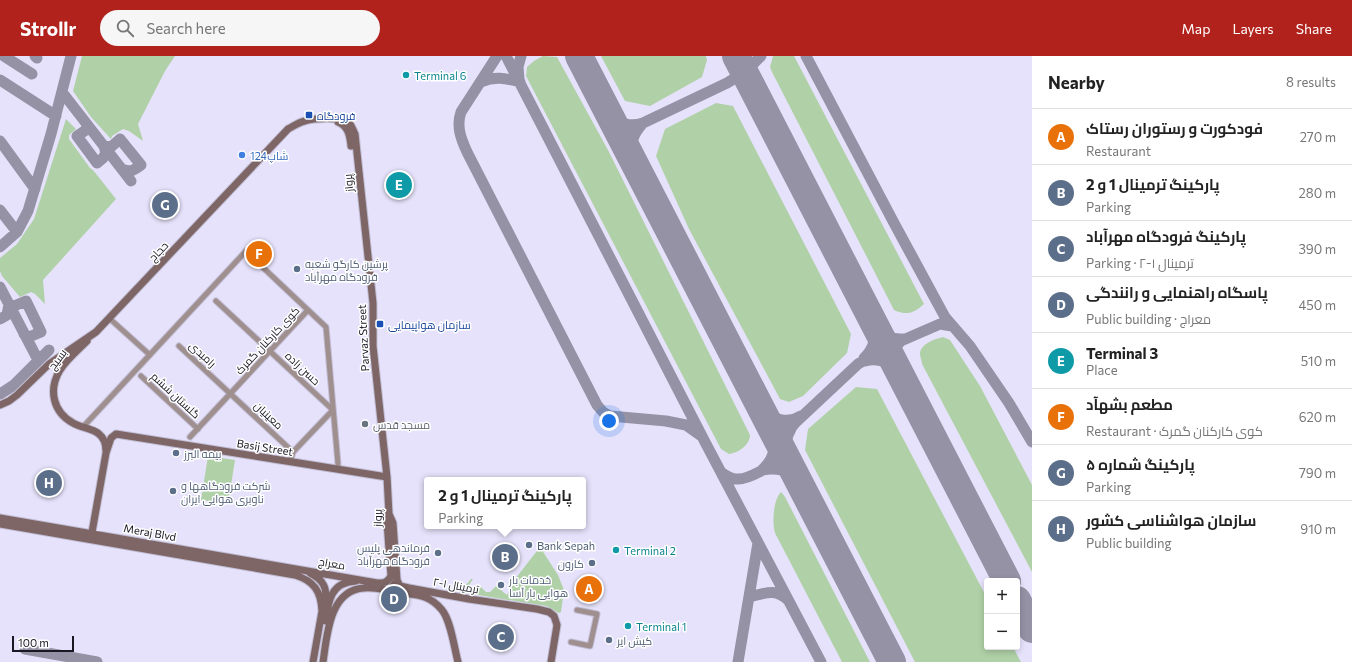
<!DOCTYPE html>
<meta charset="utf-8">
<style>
:root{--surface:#fff;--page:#f6f6f6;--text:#222;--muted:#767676;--line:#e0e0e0;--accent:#b2221d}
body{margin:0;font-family:Commissioner,Cairo,sans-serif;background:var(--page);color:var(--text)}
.controls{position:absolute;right:12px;bottom:12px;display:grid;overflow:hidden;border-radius:4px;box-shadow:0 2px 6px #0003}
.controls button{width:36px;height:36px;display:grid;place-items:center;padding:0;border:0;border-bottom:1px solid var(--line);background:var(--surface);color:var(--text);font:20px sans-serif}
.scale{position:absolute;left:12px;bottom:10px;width:62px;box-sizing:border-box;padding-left:4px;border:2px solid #191722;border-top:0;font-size:11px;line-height:14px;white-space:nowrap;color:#191722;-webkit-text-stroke:3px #fff;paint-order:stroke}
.you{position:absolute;left:609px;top:365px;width:14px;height:14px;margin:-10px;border:3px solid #fff;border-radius:50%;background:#1a73e8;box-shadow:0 0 0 6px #1a73e833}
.badge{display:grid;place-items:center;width:26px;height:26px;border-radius:50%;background:var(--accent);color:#fff;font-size:13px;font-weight:700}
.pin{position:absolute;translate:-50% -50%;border:2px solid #fff;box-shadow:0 1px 4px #0006}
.popup{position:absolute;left:424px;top:421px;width:162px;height:52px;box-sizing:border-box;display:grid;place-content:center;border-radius:4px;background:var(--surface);filter:drop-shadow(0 1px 3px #0005);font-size:13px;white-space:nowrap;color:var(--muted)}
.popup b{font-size:15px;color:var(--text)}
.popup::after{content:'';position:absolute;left:50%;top:100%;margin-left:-8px;border:8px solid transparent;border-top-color:var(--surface)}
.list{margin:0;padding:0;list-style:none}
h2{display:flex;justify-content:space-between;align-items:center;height:52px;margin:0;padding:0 16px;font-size:17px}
h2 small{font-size:13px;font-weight:400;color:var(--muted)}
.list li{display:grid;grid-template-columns:26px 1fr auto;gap:12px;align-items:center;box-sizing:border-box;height:56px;padding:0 16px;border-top:1px solid var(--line)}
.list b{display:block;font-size:15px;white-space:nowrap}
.list p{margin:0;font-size:13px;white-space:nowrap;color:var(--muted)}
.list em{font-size:13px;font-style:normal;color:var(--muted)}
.icon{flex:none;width:22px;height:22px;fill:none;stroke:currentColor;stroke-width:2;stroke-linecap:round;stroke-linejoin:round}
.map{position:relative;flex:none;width:1032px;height:606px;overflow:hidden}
header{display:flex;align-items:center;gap:24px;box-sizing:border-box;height:56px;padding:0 20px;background:var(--accent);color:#fff}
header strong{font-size:19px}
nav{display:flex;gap:22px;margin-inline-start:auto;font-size:14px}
.search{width:280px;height:36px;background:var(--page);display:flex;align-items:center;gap:10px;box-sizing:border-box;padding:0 14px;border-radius:22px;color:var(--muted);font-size:15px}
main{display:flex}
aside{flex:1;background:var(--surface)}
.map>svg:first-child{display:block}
.green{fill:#b0d1a7}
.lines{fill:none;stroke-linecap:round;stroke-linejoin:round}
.taxiway{stroke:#9592a6;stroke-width:11}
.runway{stroke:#9592a6;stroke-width:28}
.street-casing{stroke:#c1bdd4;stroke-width:7}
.secondary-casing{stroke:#c1bdd4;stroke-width:9}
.street{stroke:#9f8f8e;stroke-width:5}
.secondary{stroke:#7d6665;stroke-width:7}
.culture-dot{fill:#0f9aa8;stroke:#fff;stroke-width:1.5}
.transit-dot{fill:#1a4fb4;stroke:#fff;stroke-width:1.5}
.shop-dot{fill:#3f7fe0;stroke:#fff;stroke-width:1.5}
.service-dot{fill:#5c6f8a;stroke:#fff;stroke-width:1.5}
.worship-dot{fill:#6b7280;stroke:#fff;stroke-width:1.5}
.labels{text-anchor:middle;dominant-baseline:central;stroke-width:3;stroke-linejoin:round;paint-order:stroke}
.culture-label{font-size:11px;fill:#0d838f;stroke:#fff;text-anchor:start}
.transit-label{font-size:11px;fill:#164399;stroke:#fff;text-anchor:start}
.shop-label{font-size:11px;fill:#366cbe;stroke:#fff;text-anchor:start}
.street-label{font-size:11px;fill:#191722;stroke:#fff}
.service-label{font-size:11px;fill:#4e5e75;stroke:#fff;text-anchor:start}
.worship-label{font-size:11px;fill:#5b616d;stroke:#fff;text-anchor:start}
</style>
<header>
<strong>Strollr</strong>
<div class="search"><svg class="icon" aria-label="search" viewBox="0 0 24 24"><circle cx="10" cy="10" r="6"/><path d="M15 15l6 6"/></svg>Search here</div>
<nav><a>Map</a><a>Layers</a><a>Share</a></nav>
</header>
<main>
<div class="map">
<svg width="1032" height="606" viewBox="0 0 1032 606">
<rect width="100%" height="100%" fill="#e6e2fb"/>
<path class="green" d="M 82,0 L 175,0 L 165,15 L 138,68 L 143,85 L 129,75 L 123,73 L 112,80 L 111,83 L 91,61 L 73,35 Z
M 543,0 L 557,1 L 608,94 L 750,379 C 750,389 738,397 729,398 L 721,393 L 526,20 L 527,11 L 534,5 Z
M 601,0 L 706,0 L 707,4 L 702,21 L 650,50 L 625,45 Z
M 773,0 L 794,0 L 924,248 C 914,257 907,260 894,254 L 772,16 L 770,11 Z
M 716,47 L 733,50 L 851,278 L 847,297 L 803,340 L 789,346 L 780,343 L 689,173 L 656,100 L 665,73 Z
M 66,63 L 76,73 L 69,79 L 69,83 L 90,112 L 93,114 L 116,143 L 43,224 L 45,248 L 35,238 L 31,236 L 20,241 L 2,220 L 0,215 L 0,202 L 17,188 L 34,163 Z
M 943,281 L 950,284 L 980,330 L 1032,429 L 1032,516 L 922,308 C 922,305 920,301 920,298 C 920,288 935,283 943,281 Z
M 856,331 L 877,333 L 987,542 L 987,591 L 1013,591 L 1021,606 L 915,606 L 805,394 L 808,373 Z
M 208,400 L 235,404 L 228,448 L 201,444 Z
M 781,436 L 782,437 L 785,441 L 870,606 L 842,606 L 775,477 C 772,467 773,444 781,436 Z
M 540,491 L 558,519 L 564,534 L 561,556 L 559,557 L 546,550 L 460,536 L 471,523 L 473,523 L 469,529 L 475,536 L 478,535 L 480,530 L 486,536 L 490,536 L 496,530 L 507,539 L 515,523 Z"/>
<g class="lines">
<path class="taxiway" d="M 4,0 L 32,18
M 35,0 L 37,2
M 497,0 L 461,56 C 456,70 461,83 467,96 L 597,349 L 603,356 L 610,360 L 666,365 L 686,369 L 700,379
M 506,0 L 705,386 L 821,606
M 806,0 L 894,167 L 945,261 L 970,290 L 1009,347 L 1032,386
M 519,23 L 518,11 L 521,0
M 0,24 L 56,60
M 481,26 C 494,20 506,22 520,26
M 62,36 L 131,125
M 611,60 C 621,68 630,71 643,67 L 727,27 L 745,16 L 761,0
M 87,69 L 86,74 L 77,80 L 97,107 L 103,102 L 106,97 L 104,90 L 111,91 L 120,83 L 141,109 C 134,114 131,117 122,113
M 0,85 L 35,133
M 631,100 C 630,86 634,77 643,67
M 0,154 L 17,176
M 0,191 L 17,176 L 28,155 L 51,78 L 71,0
M 0,231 L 38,304
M 0,263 L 7,259 L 9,248 L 14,250 L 26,245 L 41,276 L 29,281 L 24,278
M 876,271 C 884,279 891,284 903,283 C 896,289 892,296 894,305
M 864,302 C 874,293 875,283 876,271
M 865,305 C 878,301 887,307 898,313
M 0,338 L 14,329 L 49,294
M 761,352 C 772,363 787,369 801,360
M 773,376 C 777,391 774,403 762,414 C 778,411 788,414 799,426
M 721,416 C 726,420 731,423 737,423 C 747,424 775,409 780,401 C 786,393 785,383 790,375 C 791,372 793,369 795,367 L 858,308 L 887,291 L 940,268 L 952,270
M 749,541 C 766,537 775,532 788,544
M 25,593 L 97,606
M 738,606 L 758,487"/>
<path class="runway" d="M 579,0 L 892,606
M 736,0 L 1007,525
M 1017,544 L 1032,573"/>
<defs>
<path id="street" d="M 254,203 L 326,271 L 338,408
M 216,245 L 333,354 L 293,396 L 290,406
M 109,262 L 150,299
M 179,290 L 293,396
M 141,320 L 198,373
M 83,371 L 246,195
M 190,381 L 308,254
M 571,586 L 590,590 L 597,558 L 577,554"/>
<path id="secondary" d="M 338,66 C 348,70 350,79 351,90
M 87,285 C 78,294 67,303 60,314 C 48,334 53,356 73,367 C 81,372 92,372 99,378 C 104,382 106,389 106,395
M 0,349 L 9,345 L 17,339 L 49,308 L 96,276 L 288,73 C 294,70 299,66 305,65 C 315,62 341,61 349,67 C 352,70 353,74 355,78 L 373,247 L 373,290 L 387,421 L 389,458 L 387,466 L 391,520 C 387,527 384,527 377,527 L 0,462
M 0,468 L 295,519 C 314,525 321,535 322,555 L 313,606
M 91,482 L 106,397 L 111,382 L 116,378 L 387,421
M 310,517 C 322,523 328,531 325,545
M 397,524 L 400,530 L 409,532 L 469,543 L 537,553 L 549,556 L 554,560 L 557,569 L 551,606
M 387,534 L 392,531 L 397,524 L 393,467 L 389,458
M 326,565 C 328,545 331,526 356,525
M 323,606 C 327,580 329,534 364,532 C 375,531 387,534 398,536 C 416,539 429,538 442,554 C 451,565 454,591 458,606"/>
</defs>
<use href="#street" class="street-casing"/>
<use href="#secondary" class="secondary-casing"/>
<use href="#street" class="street"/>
<use href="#secondary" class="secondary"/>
</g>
<g class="culture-dot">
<circle cx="406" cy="19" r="4"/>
<circle cx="616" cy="494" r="4"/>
<circle cx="628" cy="570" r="4"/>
</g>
<g class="transit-dot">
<rect x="305" y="55" width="8" height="8" rx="2"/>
<rect x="376" y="264" width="8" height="8" rx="2"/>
</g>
<circle class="shop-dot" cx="242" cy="99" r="4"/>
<g class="service-dot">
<circle cx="297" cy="213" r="4"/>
<circle cx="176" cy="397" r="4"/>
<circle cx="173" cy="435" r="4"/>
<circle cx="529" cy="489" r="4"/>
<circle cx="438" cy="497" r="4"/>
<circle cx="592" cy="507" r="4"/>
<circle cx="501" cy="529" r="4"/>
<circle cx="609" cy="584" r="4"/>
</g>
<circle class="worship-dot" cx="365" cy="368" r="4"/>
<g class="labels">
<g class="culture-label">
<text x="414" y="19">Terminal 6</text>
<text x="624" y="494">Terminal 2</text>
<text x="636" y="570">Terminal 1</text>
</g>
<g class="transit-label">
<text x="317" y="59">فرودگاه</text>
<text x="388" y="268">سازمان هواپیمایی</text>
</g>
<g class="shop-label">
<text x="250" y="99">124شاپ</text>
</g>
<g class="street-label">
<text transform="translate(348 127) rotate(-96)">پرواز</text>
<text transform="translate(158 195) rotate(-46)">حجاج</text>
<text transform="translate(363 282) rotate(-93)">Parvaz Street</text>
<text transform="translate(267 284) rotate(-47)">کوی کارکنان گمرک</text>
<text transform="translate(203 298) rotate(43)">رامبدی</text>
<text transform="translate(57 303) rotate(-53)">بسیج</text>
<text transform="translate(303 312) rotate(43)">حسن زاده</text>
<text transform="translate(176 339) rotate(43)">گلستان ششم</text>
<text transform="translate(269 359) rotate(43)">معینیان</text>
<text transform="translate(265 391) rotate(9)">Basij Street</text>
<text transform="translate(377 462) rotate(-89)">پرواز</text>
<text transform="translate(150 476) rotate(10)">Meraj Blvd</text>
<text transform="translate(332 507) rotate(10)">معراج</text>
<text transform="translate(456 529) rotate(10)">ترمینال ۱-۲</text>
</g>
<g class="service-label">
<text x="305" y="207">پرشین کارگو شعبه<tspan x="305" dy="13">فرودگاه مهرآباد</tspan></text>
<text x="184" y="397">بیمه البرز</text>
<text x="181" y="429">شرکت فرودگاهها و<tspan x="181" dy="13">ناوبری هوایی ایران</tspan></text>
<text x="537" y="489">Bank Sepah</text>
<text x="430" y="491" text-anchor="end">فرماندهی پلیس<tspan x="430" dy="13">فرودگاه مهرآباد</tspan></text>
<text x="584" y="507" text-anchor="end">کارون</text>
<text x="509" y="523">خدمات بار<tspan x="509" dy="13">هوایی بار آسا</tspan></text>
<text x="617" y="584">کیش ایر</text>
</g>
<g class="worship-label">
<text x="373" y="368">مسجد قدس</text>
</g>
</g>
</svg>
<div class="controls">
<button>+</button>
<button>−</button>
</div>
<div class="scale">100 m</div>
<div class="you"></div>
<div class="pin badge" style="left:589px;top:533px;background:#e8710a">A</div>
<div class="pin badge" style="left:505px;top:501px;background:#5c6f8a">B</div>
<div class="popup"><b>پارکینگ ترمینال 1 و 2</b>Parking</div>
<div class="pin badge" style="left:501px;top:581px;background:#5c6f8a">C</div>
<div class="pin badge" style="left:394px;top:543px;background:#5c6f8a">D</div>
<div class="pin badge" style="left:399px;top:129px;background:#0f9aa8">E</div>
<div class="pin badge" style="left:259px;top:198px;background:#e8710a">F</div>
<div class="pin badge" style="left:165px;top:149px;background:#5c6f8a">G</div>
<div class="pin badge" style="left:49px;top:427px;background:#5c6f8a">H</div>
</div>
<aside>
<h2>Nearby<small>8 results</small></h2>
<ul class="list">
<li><span class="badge" style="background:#e8710a">A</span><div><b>فودکورت و رستوران رستاک</b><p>Restaurant</p></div><em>270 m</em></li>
<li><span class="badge" style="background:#5c6f8a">B</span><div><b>پارکینگ ترمینال 1 و 2</b><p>Parking</p></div><em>280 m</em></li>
<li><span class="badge" style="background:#5c6f8a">C</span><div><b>پارکینگ فرودگاه مهرآباد</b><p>Parking · ترمینال ۱-۲</p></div><em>390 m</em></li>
<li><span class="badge" style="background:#5c6f8a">D</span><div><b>پاسگاه راهنمایی و رانندگی</b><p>Public building · معراج</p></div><em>450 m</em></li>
<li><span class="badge" style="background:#0f9aa8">E</span><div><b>Terminal 3</b><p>Place</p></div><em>510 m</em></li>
<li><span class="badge" style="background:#e8710a">F</span><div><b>مطعم بشهآد</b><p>Restaurant · کوی کارکنان گمرک</p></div><em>620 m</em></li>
<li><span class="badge" style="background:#5c6f8a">G</span><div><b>پارکینگ شماره ۵</b><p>Parking</p></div><em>790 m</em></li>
<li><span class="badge" style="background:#5c6f8a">H</span><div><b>سازمان هواشناسی کشور</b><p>Public building</p></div><em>910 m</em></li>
</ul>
</aside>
</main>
